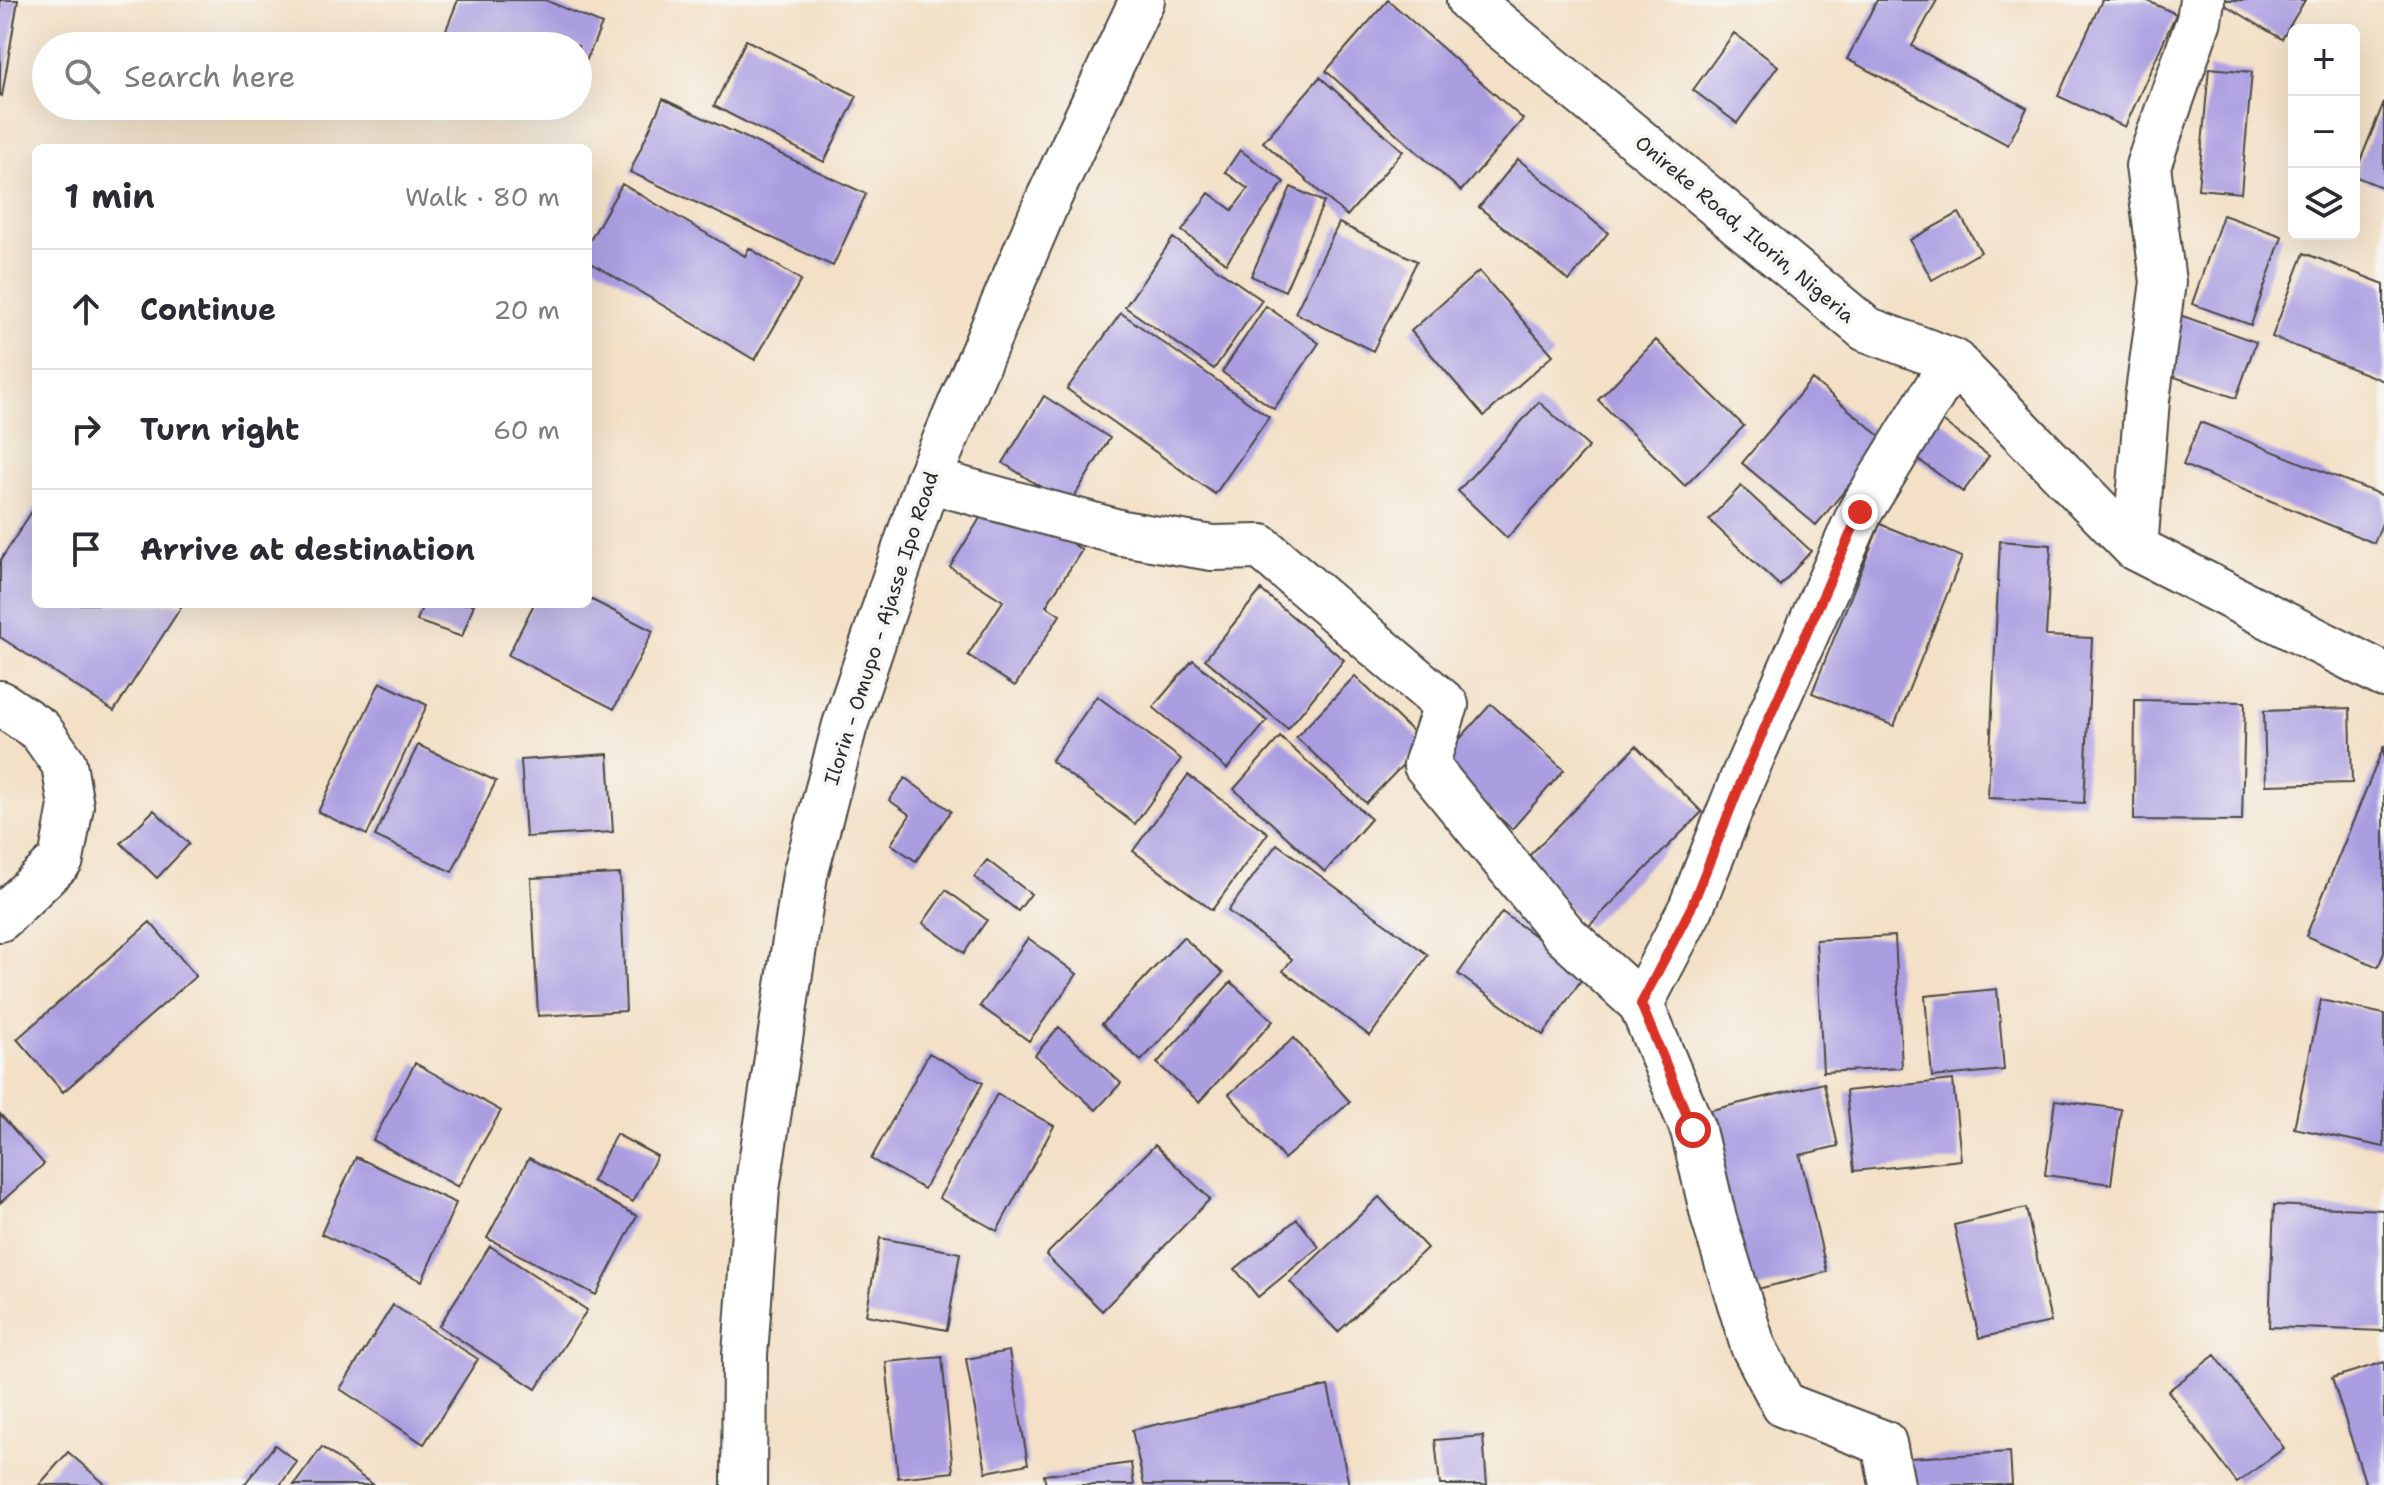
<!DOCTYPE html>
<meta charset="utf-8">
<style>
:root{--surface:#fff;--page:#f7f7f7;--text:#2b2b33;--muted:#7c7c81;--line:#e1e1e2}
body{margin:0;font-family:"Shantell Sans",sans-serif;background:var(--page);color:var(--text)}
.controls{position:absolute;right:24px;top:24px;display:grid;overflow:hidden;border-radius:12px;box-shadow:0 8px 32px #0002}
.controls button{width:72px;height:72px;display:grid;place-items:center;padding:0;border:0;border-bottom:2px solid var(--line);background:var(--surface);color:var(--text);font:40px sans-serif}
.stop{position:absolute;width:24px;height:24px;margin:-18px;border:6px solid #d93025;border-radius:50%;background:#fff}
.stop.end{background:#d93025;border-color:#fff;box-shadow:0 2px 8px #0008}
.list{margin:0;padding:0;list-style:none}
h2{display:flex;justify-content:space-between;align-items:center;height:104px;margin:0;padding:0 32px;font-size:34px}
h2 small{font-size:26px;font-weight:400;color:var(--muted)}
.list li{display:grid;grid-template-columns:52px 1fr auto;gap:24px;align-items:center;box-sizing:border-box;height:120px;padding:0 32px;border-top:2px solid var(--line)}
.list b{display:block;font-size:30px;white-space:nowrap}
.list em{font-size:26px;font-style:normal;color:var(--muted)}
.icon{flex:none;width:44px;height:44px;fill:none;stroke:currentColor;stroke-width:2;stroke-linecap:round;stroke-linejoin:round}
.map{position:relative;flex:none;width:2384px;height:1485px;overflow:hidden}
.search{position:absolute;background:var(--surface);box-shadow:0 8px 32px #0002;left:32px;top:32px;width:560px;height:88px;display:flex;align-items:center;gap:20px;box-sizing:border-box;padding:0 28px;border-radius:44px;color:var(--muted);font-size:30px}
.panel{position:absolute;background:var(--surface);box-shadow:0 8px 32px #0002;left:32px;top:144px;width:560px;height:464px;border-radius:12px}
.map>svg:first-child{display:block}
.building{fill:#aa9ee1}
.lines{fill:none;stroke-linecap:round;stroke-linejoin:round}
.street-casing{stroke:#494642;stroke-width:48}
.highway-casing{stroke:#494642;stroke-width:48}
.street{stroke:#fff;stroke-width:44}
.highway{stroke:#fff;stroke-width:44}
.route{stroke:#d93025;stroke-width:10}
.labels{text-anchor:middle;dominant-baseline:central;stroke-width:8;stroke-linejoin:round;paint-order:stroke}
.street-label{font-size:20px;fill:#2b2b2b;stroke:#f6f6f2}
</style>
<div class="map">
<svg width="2384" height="1485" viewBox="0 0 2384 1485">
<rect width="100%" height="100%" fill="#f6f6f2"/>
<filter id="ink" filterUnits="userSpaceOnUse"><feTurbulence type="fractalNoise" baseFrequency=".0125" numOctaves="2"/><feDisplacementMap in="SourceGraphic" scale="16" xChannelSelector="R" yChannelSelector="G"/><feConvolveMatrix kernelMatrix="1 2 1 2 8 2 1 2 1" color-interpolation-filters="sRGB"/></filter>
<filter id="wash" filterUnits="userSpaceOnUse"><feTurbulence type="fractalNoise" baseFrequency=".006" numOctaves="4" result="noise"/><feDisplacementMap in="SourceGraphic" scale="32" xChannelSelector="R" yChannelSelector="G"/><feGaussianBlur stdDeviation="1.8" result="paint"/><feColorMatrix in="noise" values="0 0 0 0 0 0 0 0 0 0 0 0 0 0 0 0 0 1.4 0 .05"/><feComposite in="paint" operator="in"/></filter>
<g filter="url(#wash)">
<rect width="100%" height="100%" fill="#f3e0c6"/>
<g id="blocks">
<path class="building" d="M 0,0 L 18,0 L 2,96 L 0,95 Z
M 458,0 L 545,0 L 602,24 L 578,80 L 578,46 L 440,45 Z
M 1388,0 L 1523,119 L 1461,191 L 1326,71 Z
M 1877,0 L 1937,0 L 1912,46 L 2027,108 L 2008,145 L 1847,59 Z
M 2102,0 L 2146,0 L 2176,14 L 2125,127 L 2058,96 Z
M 2224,0 L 2305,0 L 2282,39 L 2222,3 Z
M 1734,33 L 1778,66 L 1737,123 L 1693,90 Z
M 746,40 L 857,96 L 824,162 L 714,106 Z
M 2209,68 L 2252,72 L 2241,193 L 2198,189 Z
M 1320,77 L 1403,151 L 1347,216 L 1263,142 Z
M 663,99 L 866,194 L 833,266 L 630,172 Z
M 2384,102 L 2384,188 L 2354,176 Z
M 1240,150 L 1284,182 L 1226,263 L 1182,231 L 1209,193 L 1232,210 L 1248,189 L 1225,172 Z
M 1518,159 L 1608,233 L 1569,281 L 1479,207 Z
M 622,184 L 745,256 L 749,248 L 801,280 L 755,360 L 588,261 L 588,244 Z
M 1291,187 L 1324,202 L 1285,291 L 1251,276 Z
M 1959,213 L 1981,252 L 1932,280 L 1910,240 Z
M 2223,215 L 2282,236 L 2251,325 L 2192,304 Z
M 1339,223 L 1417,261 L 1373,351 L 1295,313 Z
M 1173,238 L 1262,300 L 1214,369 L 1125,307 Z
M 2304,253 L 2384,284 L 2384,381 L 2272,337 Z
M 1479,271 L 1553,355 L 1484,416 L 1411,331 Z
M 1266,306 L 1319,343 L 1274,409 L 1222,372 Z
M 1121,313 L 1269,417 L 1215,494 L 1067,389 Z
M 2177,314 L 2256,342 L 2236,398 L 2157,371 Z
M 1656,340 L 1744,426 L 1685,486 L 1598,400 Z
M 1812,379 L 1886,441 L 1816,525 L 1742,463 Z
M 1044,396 L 1110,438 L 1069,505 L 1003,463 Z
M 1539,402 L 1589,447 L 1507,538 L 1458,491 Z
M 1937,417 L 1989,456 L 1963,492 L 1911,454 Z
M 2200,422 L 2384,496 L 2384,519 L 2374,543 L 2183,465 Z
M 1741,486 L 1811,551 L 1780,586 L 1709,520 Z
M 990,502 L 1033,518 L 1082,550 L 1046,606 L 1060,615 L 1015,686 L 968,655 L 1003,601 L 950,567 Z
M 36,505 L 36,604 L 183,604 L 114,711 L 0,637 L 0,561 Z
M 1880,524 L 1962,557 L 1894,726 L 1812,693 Z
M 2000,541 L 2051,545 L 2046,636 L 2092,638 L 2084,803 L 1988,798 Z
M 1261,590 L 1344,660 L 1288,729 L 1205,659 Z
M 588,598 L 653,631 L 614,709 L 508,655 L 534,604 L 588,604 Z
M 423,604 L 474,604 L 462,637 L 417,621 Z
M 1193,660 L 1267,721 L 1227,769 L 1153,707 Z
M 1355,676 L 1424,743 L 1366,803 L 1296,737 Z
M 380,682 L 427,705 L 367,835 L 318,812 Z
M 1097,696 L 1181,759 L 1135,824 L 1051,761 Z
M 2135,700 L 2245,702 L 2242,821 L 2134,820 Z
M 1491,704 L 1564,770 L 1512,829 L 1438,763 Z
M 2350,708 L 2352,783 L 2266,785 L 2264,711 Z
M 1280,737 L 1371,819 L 1325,872 L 1234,789 Z
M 418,745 L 496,781 L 452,872 L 375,836 Z
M 1636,746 L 1702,812 L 1588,927 L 1523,862 Z
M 2384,746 L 2384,953 L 2378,967 L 2306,936 Z
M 608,754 L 613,832 L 526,837 L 521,760 Z
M 1188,775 L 1268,833 L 1212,910 L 1133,851 Z
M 905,778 L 951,811 L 916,861 L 891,844 L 910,815 L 889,800 Z
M 154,810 L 189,844 L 157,878 L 121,843 Z
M 1277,844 L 1428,955 L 1370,1036 L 1283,971 L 1292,959 L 1228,911 Z
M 987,860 L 1031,894 L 1018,911 L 974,877 Z
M 620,874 L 626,1011 L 538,1016 L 531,878 Z
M 946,890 L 987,920 L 964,953 L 923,923 Z
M 1502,912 L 1586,973 L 1543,1035 L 1458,974 Z
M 150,922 L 196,976 L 63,1092 L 17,1039 Z
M 1895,936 L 1902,1068 L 1823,1072 L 1816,940 Z
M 1183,937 L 1223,973 L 1141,1061 L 1102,1024 Z
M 1028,938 L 1077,974 L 1029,1041 L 980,1006 Z
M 1231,982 L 1273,1021 L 1199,1102 L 1157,1063 Z
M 1997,989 L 2004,1070 L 1932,1077 L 1925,996 Z
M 2321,1000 L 2384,1014 L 2384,1147 L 2294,1128 Z
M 1059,1027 L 1121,1083 L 1096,1110 L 1035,1055 Z
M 1294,1038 L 1350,1102 L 1284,1159 L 1229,1094 Z
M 929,1053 L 983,1083 L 924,1189 L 871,1159 Z
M 415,1063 L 501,1111 L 458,1187 L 373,1140 Z
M 1953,1080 L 1961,1160 L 1854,1171 L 1846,1091 Z
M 1824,1083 L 1838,1146 L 1800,1155 L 1827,1272 L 1745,1292 L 1703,1112 Z
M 997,1094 L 1054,1126 L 997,1231 L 939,1198 Z
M 2055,1100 L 2121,1109 L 2111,1184 L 2045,1175 Z
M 0,1114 L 44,1164 L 0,1203 Z
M 616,1134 L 657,1156 L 633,1202 L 592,1181 Z
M 1155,1145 L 1210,1199 L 1102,1311 L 1046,1255 Z
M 356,1157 L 456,1203 L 422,1281 L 321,1234 Z
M 529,1158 L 637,1216 L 596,1295 L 487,1238 Z
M 1379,1197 L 1427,1248 L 1338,1332 L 1290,1282 Z
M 2274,1205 L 2384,1210 L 2384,1331 L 2269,1327 Z
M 2026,1208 L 2051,1322 L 1979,1338 L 1954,1225 Z
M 1297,1219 L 1319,1247 L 1258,1297 L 1235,1269 Z
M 880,1238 L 960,1253 L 947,1330 L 866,1315 Z
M 490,1246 L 587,1310 L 536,1389 L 439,1326 Z
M 393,1305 L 478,1359 L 424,1444 L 340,1389 Z
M 1009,1351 L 1028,1464 L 986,1472 L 966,1359 Z
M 2215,1355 L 2284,1448 L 2237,1483 L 2168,1391 Z
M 942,1357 L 953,1472 L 898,1478 L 886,1362 Z
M 2384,1362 L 2384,1485 L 2366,1485 L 2332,1378 Z
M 1328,1386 L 1349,1485 L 1144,1485 L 1132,1430 Z
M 1483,1436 L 1487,1485 L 1440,1485 L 1435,1440 Z
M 275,1445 L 297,1462 L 280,1485 L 244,1485 Z
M 322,1447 L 373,1485 L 294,1485 Z
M 68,1452 L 106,1485 L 39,1485 Z
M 2010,1452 L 2012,1485 L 1912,1485 L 1910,1458 Z
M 1131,1463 L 1134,1485 L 1046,1485 L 1044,1475 Z"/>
</g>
</g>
<g filter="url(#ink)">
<use href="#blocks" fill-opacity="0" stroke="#494642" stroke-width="2"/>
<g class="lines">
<defs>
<path id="street" d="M 1469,0 L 1866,329 L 1953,361 L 2135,548 L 2384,675
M 928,480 L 1122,533 L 1212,548 L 1261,547 L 1446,705 L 1426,765 L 1565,935 L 1641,1004 L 1693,1130 L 1714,1219 L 1753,1346 L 1784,1405 L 1884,1443 L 1892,1485
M 2135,548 L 2147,400 L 2163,282 L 2148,166 L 2199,20 L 2202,0
M 0,703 L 40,730 L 64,764 L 71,806 L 61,860 L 0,919
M 1641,1004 L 1691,908 L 1744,775 L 1860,512 L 1953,361"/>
<path id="highway" d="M 744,1485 L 745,1355 L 757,1189 L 805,875 L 845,725 L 928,480 L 1046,204 L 1142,0"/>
</defs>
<use href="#street" class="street-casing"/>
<use href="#highway" class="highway-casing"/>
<use href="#street" class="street"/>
<use href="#highway" class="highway"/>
</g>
</g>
<g class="lines" filter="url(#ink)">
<path class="route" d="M 1693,1130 L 1641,1004 L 1691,908 L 1744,775 L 1860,512"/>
</g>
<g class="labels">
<g class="street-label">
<text transform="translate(1745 229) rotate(40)">Onireke Road, Ilorin, Nigeria</text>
<text transform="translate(881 628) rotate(-72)">Ilorin - Omupo - Ajasse Ipo Road</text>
</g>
</g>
</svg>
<div class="controls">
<button>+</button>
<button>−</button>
<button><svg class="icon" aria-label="layers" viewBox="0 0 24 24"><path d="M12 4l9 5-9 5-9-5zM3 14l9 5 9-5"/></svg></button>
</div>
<div class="stop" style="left:1693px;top:1130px"></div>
<div class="stop end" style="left:1860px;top:512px"></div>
<div class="search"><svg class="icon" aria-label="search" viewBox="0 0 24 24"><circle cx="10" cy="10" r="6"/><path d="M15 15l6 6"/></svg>Search here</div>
<section class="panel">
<h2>1 min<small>Walk · 80 m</small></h2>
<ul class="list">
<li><svg class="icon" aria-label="ahead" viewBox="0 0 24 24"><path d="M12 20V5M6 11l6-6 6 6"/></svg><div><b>Continue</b></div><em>20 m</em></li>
<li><svg class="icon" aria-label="right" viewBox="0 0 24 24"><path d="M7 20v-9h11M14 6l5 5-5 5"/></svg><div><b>Turn right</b></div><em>60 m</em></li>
<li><svg class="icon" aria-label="arrive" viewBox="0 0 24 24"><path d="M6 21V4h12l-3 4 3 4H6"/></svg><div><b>Arrive at destination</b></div></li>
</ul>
</section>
</div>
